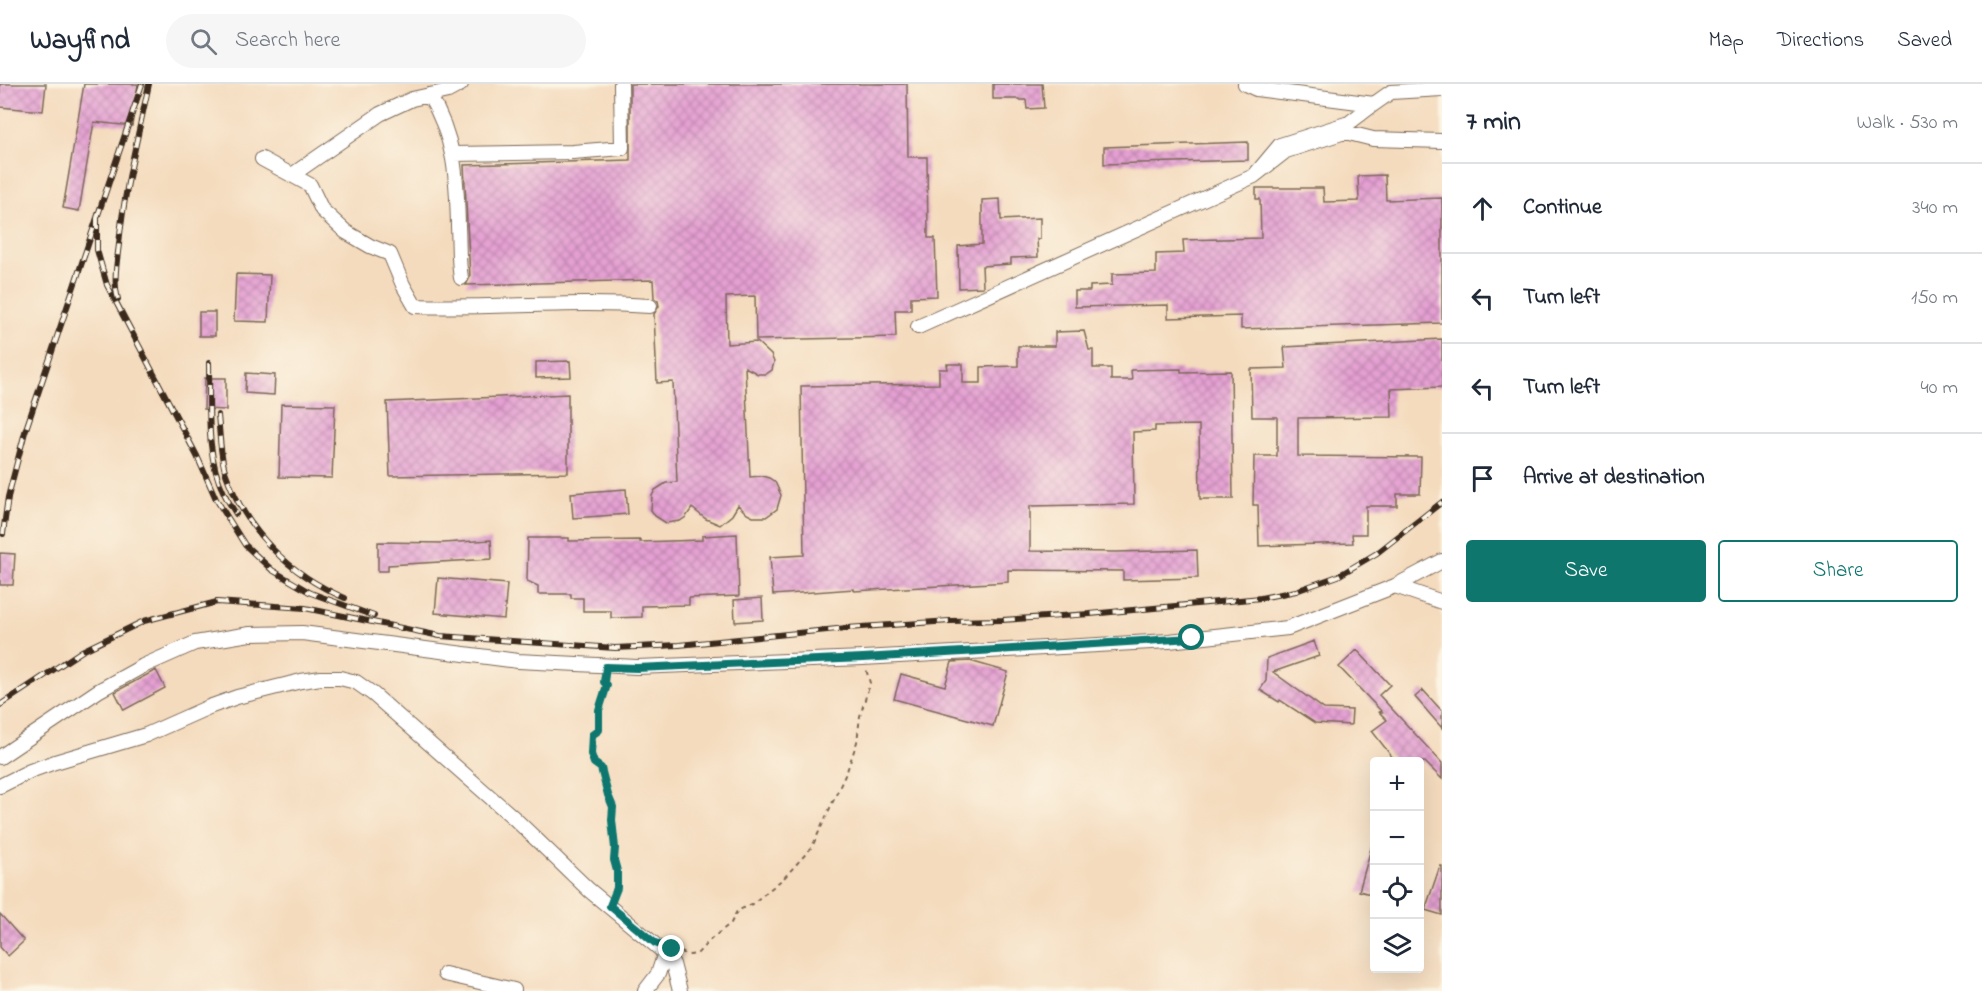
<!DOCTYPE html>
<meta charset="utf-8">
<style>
:root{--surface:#fff;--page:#f6f6f7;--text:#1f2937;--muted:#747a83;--line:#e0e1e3;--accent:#0f766e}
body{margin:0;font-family:"Indie Flower",sans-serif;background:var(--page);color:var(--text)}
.controls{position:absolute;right:18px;bottom:18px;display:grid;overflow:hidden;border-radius:6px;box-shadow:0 6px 24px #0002}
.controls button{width:54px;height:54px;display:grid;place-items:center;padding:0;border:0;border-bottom:2px solid var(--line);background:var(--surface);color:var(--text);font:30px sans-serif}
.stop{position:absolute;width:18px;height:18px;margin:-14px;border:4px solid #0f766e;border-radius:50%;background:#fff}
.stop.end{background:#0f766e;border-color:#fff;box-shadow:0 2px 6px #0008}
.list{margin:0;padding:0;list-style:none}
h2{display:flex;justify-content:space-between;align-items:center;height:78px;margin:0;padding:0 24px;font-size:26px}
h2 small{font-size:20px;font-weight:400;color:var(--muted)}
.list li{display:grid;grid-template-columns:39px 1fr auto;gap:18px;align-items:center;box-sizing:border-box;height:90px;padding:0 24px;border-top:2px solid var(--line)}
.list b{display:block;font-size:22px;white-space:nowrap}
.list em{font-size:20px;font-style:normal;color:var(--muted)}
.actions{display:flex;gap:12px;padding:18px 24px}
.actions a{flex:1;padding:14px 0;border:2px solid var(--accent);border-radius:6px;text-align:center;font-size:21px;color:var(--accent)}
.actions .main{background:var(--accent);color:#fff}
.icon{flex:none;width:33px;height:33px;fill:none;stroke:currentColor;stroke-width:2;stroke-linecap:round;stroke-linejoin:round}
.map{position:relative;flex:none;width:1442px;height:907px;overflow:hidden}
header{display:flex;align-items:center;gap:36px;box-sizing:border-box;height:84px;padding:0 30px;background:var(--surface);border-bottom:2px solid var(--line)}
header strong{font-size:28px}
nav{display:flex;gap:33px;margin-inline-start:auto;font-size:21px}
.search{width:420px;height:54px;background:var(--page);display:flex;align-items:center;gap:15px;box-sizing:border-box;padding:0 21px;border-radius:33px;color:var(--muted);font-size:22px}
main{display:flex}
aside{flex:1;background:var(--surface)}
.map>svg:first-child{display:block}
.building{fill:url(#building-cross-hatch)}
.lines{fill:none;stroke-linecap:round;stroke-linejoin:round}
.minor-casing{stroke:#7c6856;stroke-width:16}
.path{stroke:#7c6856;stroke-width:2;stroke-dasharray:4.5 4.5;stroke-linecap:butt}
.minor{stroke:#fff;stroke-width:14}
.rail-casing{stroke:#3b2a1e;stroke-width:6}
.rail{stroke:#fcf5e5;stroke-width:4;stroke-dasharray:11;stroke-linecap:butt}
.route{stroke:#0f766e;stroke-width:8}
</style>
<header>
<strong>Wayfind</strong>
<div class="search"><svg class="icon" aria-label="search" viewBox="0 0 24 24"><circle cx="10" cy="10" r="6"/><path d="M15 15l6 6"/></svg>Search here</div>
<nav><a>Map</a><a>Directions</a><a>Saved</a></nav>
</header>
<main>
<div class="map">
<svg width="1442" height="907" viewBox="0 0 1442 907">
<defs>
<pattern id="building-cross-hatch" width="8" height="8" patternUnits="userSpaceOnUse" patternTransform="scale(1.5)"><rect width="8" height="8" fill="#e5a0d3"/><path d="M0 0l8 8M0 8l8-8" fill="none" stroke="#bb83ab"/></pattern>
</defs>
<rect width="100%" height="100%" fill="#fcf5e5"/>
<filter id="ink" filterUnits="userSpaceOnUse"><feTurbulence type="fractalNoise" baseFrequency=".0167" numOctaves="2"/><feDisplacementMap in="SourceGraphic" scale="12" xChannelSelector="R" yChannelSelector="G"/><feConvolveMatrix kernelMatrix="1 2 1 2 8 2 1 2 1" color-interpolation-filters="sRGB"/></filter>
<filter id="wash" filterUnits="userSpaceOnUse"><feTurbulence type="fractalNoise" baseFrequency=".008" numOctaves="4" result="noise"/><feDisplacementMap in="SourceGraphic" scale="24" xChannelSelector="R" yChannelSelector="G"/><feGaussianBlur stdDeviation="1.35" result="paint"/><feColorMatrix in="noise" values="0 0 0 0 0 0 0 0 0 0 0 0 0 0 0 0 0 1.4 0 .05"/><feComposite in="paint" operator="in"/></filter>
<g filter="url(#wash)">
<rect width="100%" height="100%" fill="#f4dbbe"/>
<g id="blocks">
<path class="building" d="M 0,0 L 46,0 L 43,27 L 0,23 Z
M 84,0 L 138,0 L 132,42 L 94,38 L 79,127 L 63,124 Z
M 630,0 L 907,0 L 908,73 L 927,73 L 928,154 L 935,154 L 937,212 L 911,213 L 911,226 L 895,226 L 896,253 L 756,256 L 755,212 L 726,213 L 727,260 L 757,258 L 771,271 L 774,278 L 772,286 L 766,290 L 758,290 L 745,283 L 750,393 L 762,392 L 769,394 L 775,398 L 781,411 L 777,425 L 766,433 L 753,433 L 747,430 L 738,421 L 732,431 L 720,441 L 706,435 L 692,424 L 686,433 L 680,437 L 666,439 L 655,432 L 651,426 L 652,412 L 655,406 L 666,399 L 677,398 L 673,298 L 657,299 L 654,230 L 659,222 L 658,217 L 654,214 L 653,196 L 466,201 L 470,193 L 464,81 L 630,76 Z
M 993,0 L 1042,0 L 1044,24 L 1027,25 L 1026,16 L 1019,16 L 1019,15 L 993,15 Z
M 1248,58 L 1248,76 L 1104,80 L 1104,63 Z
M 1385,91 L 1386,116 L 1442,114 L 1442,239 L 1241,245 L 1241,232 L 1168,234 L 1168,221 L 1075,223 L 1075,207 L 1090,207 L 1090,202 L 1112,201 L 1112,190 L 1156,189 L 1156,170 L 1184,169 L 1183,156 L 1261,154 L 1260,115 L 1256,115 L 1256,104 L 1323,104 L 1324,118 L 1359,117 L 1358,92 Z
M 1000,115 L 1001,136 L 1040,134 L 1040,155 L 1037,155 L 1038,173 L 1011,174 L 1011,180 L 982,182 L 983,203 L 959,204 L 958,162 L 982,160 L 982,116 Z
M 236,190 L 270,191 L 268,238 L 234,237 Z
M 199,228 L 215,228 L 215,252 L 199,252 Z
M 1084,247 L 1089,266 L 1093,266 L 1093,284 L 1111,284 L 1111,296 L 1132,296 L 1131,286 L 1181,285 L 1181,288 L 1231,287 L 1233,415 L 1200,415 L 1199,341 L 1155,342 L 1155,347 L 1133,348 L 1134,420 L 1030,422 L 1030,467 L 1116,468 L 1197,466 L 1198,494 L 1123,496 L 1123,487 L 1008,486 L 1008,498 L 854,507 L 854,505 L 773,511 L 770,473 L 804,471 L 801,302 L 939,300 L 939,285 L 948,285 L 947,280 L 963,280 L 963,299 L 981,299 L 981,283 L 1018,282 L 1018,262 L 1055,262 L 1055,248 Z
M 1442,255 L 1442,303 L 1391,305 L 1392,333 L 1298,334 L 1298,372 L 1421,373 L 1420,410 L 1397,410 L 1397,422 L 1366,422 L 1366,450 L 1352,450 L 1353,459 L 1259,462 L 1258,421 L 1253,421 L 1254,372 L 1277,372 L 1277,333 L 1252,333 L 1251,285 L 1286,284 L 1284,263 Z
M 570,277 L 571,293 L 536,294 L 536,278 Z
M 246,289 L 275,291 L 274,311 L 245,309 Z
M 205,294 L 226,294 L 226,326 L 204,325 Z
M 568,310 L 568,389 L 390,392 L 387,318 Z
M 281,320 L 335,321 L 332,394 L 279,393 Z
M 626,405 L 628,430 L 573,434 L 571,409 Z
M 737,450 L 739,512 L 689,514 L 689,521 L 642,522 L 642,533 L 611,534 L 611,527 L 583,527 L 583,514 L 571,514 L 571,510 L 538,510 L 538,502 L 527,497 L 528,454 L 569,454 L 569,457 L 640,456 L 640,458 L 702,456 L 702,452 Z
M 491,456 L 492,475 L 388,481 L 388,487 L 378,487 L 378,458 L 443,459 Z
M 0,469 L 15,470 L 13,501 L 0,501 Z
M 438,494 L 507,500 L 504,535 L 435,529 Z
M 762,514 L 763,536 L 735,538 L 734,516 Z
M 1314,557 L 1319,572 L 1273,588 L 1324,625 L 1352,626 L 1351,641 L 1315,639 L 1280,616 L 1279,618 L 1260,606 L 1266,597 L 1267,574 Z
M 1357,566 L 1390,601 L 1379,611 L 1442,679 L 1442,695 L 1425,678 L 1396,678 L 1372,647 L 1387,636 L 1379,628 L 1382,628 L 1339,583 Z
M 970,577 L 1008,588 L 993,642 L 894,615 L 901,590 L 945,602 L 952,578 Z
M 156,586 L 165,604 L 124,626 L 115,608 Z
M 1423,606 L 1442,627 L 1442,644 L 1415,613 Z
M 1372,761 L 1374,762 L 1374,811 L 1359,807 Z
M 1440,782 L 1442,782 L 1442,831 L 1425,826 Z
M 0,830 L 24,857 L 8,872 L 0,863 Z"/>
</g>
</g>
<g filter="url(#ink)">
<use href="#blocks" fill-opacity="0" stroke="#7c6856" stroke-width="1.5"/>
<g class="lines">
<defs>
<path id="minor" d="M 1245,0 L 1256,5 L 1374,20 L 1391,8 L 1442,5
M 429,11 C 455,53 457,94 458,142 C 459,160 458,176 461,194
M 1374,20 L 1349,39 L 1280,61 L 1254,92 L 1286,67 L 1345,48 L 1373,55 L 1442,57
M 453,70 L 573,68 L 622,64 L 621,0
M 262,75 L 310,101 L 322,126 L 346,148 L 370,162 L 390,170 L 403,201 L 415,222 C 494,225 571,216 650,222
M 292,91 L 380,30 L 412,15 L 448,7 L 461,0
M 918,243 L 1254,92
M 1395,502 L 1442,518
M 0,673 L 98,607 L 143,582 L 195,559 L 250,550 L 302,549 L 518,577 L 637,583 L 863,574 L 1169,557 L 1288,544 L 1395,502 L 1442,477
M 0,702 L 30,687 L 55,678 L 146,651 L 209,623 L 237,613 L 301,597 L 321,594 L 340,594 L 356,598 L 373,610 L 514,734 L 589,806 L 665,869 L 673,880 L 680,907
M 445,890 L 514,906
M 645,907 L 658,890 L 665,869"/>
</defs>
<use href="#minor" class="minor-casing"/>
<path class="path" d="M 605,595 L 604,598 L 607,601 L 599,626 L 599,646 L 592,651 L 591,670 L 594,679 L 601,684 L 608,711 L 613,723 L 612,736 L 615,764 L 614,776 L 617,787 L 617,804 L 614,812
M 680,868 L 690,871 L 697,870 L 710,856 L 731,839 L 737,827 L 752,820 L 784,794 L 812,763 L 847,687 L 857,658 L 860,632 L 870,599 L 866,585"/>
<use href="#minor" class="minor"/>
<defs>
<path id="rail" d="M 97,134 L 97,166 L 107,201 L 197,372 L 216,415 L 245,461 L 272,486 L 311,509 L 374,532
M 118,215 C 113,198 117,178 119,160 C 124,106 138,53 149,0
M 209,279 C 210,319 205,373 224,409 C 227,416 232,423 236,430
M 218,331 C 220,350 220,372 226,390 C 246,447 290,491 345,514
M 3,450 L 8,413 L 25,348 L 142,0
M 0,621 L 82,567 L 144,537 L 217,518 L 305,524 L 440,552 L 615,564 L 679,561 L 847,544 L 950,537 L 1002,536 L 1090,530 L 1261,514 L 1296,507 L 1338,492 L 1377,469 L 1442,418"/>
</defs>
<use href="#rail" class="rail-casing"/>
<use href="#rail" class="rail"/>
</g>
</g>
<g class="lines" filter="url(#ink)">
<path class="route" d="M 672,865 L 655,859 L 610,822 L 617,804 L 617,787 L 614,776 L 615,764 L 612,736 L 613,723 L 608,711 L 601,684 L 594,679 L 591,670 L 592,651 L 599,646 L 599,626 L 607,601 L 604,598 L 606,583 L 637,584 L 863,574 L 1192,554"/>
</g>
</svg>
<div class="controls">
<button>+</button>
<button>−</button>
<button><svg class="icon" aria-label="locate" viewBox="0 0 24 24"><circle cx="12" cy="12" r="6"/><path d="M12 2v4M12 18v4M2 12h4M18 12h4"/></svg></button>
<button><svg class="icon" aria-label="layers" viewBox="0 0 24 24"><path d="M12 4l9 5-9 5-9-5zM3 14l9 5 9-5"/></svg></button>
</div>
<div class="stop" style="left:1192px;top:554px"></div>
<div class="stop end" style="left:672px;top:865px"></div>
</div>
<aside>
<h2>7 min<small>Walk · 530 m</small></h2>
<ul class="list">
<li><svg class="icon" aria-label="ahead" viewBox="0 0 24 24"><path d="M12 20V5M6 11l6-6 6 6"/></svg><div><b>Continue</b></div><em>340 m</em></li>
<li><svg class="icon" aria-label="left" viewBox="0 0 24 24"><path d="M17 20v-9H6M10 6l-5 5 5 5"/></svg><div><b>Turn left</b></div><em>150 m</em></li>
<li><svg class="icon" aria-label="left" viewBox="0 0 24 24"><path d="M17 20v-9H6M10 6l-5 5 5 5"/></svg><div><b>Turn left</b></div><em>40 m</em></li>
<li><svg class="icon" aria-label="arrive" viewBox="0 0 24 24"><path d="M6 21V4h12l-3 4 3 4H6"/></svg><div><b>Arrive at destination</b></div></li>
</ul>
<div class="actions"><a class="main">Save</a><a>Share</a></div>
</aside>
</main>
